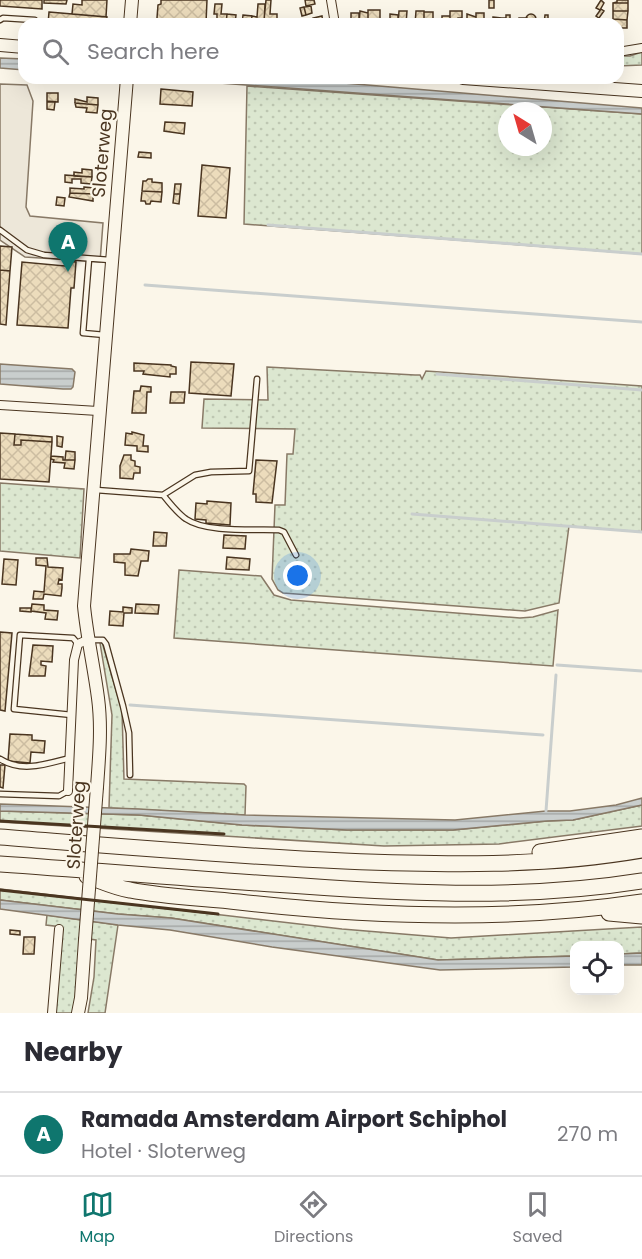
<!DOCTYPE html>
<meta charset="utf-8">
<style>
:root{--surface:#fff;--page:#f2f2f3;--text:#2b2b33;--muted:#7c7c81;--line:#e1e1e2;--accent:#0f766e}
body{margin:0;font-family:Poppins,sans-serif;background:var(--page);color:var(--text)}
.controls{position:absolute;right:18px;bottom:18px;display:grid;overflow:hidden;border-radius:12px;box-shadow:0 6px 24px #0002}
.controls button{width:54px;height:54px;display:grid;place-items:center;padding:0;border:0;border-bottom:2px solid var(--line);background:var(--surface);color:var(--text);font:30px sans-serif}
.compass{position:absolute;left:498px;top:102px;width:54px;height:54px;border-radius:50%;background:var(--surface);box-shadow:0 6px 24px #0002;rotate:323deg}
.you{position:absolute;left:298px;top:576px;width:21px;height:21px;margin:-15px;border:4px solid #fff;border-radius:50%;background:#1a73e8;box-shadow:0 0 0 9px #1a73e833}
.badge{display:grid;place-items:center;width:39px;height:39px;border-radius:50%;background:var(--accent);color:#fff;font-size:20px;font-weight:700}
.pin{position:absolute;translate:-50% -50px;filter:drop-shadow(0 2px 3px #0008)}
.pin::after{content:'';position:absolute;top:32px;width:21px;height:18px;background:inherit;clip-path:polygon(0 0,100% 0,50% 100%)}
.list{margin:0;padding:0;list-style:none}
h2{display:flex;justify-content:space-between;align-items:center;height:78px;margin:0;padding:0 24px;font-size:26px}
h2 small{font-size:20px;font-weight:400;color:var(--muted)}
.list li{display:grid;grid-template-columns:39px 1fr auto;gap:18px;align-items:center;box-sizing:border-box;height:84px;padding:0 24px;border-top:2px solid var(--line)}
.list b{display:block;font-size:22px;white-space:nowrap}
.list p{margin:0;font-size:20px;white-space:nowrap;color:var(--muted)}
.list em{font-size:20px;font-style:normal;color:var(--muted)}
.icon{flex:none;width:33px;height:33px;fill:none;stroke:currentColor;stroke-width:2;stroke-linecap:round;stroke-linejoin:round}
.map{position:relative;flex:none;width:642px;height:1013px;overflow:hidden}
.search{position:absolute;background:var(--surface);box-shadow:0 6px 24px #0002;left:18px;right:18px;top:18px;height:66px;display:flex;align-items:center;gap:15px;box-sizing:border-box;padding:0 21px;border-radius:18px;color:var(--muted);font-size:22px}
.sheet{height:162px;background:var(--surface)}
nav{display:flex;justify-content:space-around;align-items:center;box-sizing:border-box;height:84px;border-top:2px solid var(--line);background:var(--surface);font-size:16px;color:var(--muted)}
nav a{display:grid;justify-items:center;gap:3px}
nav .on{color:var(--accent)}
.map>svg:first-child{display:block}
.grass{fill:url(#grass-dots);stroke:#887966;stroke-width:1.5;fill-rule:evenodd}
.parking{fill:#ede7d9;stroke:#887966;stroke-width:1.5}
.water{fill:url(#water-rules);stroke:#887966;stroke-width:1.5}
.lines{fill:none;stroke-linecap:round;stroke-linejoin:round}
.stream{stroke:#c9cecd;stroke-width:3}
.building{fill:url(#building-cross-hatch);stroke:#4a3520;stroke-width:1.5}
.lane-casing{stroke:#4a3520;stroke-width:7}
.street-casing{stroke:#4a3520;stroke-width:10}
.secondary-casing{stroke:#4a3520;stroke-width:14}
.highway-casing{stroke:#4a3520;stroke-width:17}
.lane{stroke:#fbf6e9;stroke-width:4.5}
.street{stroke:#fbf6e9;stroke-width:8}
.secondary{stroke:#fbf6e9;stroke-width:12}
.highway{stroke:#fbf6e9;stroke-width:15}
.secondary-bridge-casing{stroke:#4a3520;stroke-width:14;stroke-linecap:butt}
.secondary-bridge{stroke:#fbf6e9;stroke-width:12}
.wall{stroke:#4a3520;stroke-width:3}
.labels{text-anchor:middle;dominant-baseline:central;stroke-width:4.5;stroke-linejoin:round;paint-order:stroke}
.street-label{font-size:18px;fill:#4a3520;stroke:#fbf6e9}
</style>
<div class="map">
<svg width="642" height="1013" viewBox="0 0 642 1013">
<defs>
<pattern id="grass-dots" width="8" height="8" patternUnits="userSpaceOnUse" patternTransform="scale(1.5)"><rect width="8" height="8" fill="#dce7d0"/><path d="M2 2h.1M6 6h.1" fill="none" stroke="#bec7b2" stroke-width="1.8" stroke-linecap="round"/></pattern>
<pattern id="water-rules" width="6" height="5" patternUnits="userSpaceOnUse" patternTransform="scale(1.5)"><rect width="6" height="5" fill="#c9cecd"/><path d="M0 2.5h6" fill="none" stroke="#a5a8a6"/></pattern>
<pattern id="building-cross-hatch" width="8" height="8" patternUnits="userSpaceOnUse" patternTransform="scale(1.5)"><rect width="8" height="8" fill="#ecdcbc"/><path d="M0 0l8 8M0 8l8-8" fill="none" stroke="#ccbda1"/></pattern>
</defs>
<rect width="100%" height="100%" fill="#fbf6e9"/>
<path class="grass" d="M 642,52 L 642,65 L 618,66 L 620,56 L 630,56 Z
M 247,86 L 642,114 L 642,254 L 244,224 ZM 507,111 L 543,111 L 543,147 L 507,147 Z
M 267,367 L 415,375 L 420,375 L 422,379 L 426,371 L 642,386 L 642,532 L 569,526 L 559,603 L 525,611 L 283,593 L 278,590 L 272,579 L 275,505 L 285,505 L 287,454 L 293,454 L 295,429 L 202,428 L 204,399 L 268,400 Z
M 0,483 L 84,489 L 80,558 L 0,551 Z
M 179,570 L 261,576 L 274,595 L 291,600 L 520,618 L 533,617 L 558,610 L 553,666 L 174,638 Z
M 102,642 L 122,711 L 124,779 L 244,784 L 246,786 L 245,815 L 109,808 L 112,715 L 100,643 Z
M 642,805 L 642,826 L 499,844 L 384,846 L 0,822 L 0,811 L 139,815 L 242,825 L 347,830 L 453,830 L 547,821 L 573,820 Z
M 0,889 L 342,929 L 451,938 L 642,927 L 642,953 L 620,954 L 620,946 L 574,946 L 574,956 L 438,960 L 171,918 L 118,914 L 0,900 Z
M 47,915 L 118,925 L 105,1013 L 88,1013 L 94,977 L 96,940 L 82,938 L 74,1013 L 55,1013 L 62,927 L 46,925 Z"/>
<path class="parking" d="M 0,84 L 27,85 L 33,101 L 26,207 L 30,216 L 103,223 L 100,262 L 25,257 L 0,240 Z"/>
<path class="water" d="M 0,58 L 24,59 L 24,70 L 0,68 Z
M 152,78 L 284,78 L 642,108 L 642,114 Z
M 0,364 L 72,369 L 75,372 L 73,387 L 71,389 L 63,389 L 0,384 Z
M 642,798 L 642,805 L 573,820 L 547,821 L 453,830 L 347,830 L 242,825 L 139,815 L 0,811 L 0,804 L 139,809 L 245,815 L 455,820 L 546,811 L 570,811 L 616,805 Z
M 0,900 L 118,914 L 171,918 L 438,960 L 574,956 L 574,967 L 440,970 L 272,947 L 170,930 L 118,925 L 0,909 Z
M 642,953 L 642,965 L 620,965 L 620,954 Z"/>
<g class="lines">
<path class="stream" d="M 268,225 L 642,254
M 145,285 L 642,322
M 437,374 L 642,390
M 412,514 L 642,532
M 557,665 L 642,671
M 130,705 L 543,735
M 546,811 L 556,675"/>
</g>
<path class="building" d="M 0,0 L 42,0 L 42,9 L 0,6 Z
M 44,0 L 67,0 L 66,4 L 44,3 Z
M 82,0 L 107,0 L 106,17 L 72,14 L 73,4 L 82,5 Z
M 161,0 L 207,0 L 206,23 L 175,21 L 174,24 L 161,22 L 157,18 L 158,5 L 161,4 Z
M 266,0 L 271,0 L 270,14 L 277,14 L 277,24 L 269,24 L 269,20 L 264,20 Z
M 305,0 L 314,0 L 315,4 L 306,6 Z
M 494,0 L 494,8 L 489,8 L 489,0 Z
M 601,0 L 604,3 L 600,10 L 596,8 Z
M 617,0 L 628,0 L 628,3 L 613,3 L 617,2 Z
M 613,3 L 628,3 L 628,11 L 613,11 Z
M 215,4 L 222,4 L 221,14 L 227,14 L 226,24 L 217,24 L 217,14 L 214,14 Z
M 258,4 L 265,4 L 264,24 L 251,24 L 252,16 L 257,17 Z
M 311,6 L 312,13 L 306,15 L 304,7 Z
M 304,7 L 306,15 L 302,16 L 300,8 Z
M 601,9 L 604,11 L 599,18 L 596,16 Z
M 368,10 L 380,10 L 380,23 L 368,24 Z
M 360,11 L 368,13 L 368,24 L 359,24 Z
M 399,11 L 407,11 L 406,24 L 398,24 Z
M 416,11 L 424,11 L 424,24 L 415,24 Z
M 450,11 L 462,11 L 462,18 L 458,18 L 458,24 L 450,24 Z
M 613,11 L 628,11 L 627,20 L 613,19 Z
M 49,12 L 107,17 L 106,24 L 48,24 Z
M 424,12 L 433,12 L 433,24 L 424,24 Z
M 351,13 L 359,13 L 359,24 L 351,24 Z
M 476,13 L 484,13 L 484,24 L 476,24 Z
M526 19a5 5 0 1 1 10 0a5 5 0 1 1-10 0Z
M 227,14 L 236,15 L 235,24 L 226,24 Z
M 390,14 L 398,15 L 398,24 L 390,24 Z
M 467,14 L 476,17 L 476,24 L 467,24 Z
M 243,15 L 252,16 L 251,24 L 242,24 Z
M 506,15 L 510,15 L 510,24 L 501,24 L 501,18 L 506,18 Z
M 545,15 L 548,15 L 548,19 L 553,19 L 553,24 L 544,24 Z
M 322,16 L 323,24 L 314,24 L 313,18 Z
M 442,16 L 450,16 L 450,24 L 442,24 Z
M 493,17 L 501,18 L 501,24 L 493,24 Z
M 519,18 L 527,18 L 527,24 L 519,24 Z
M 277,19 L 286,19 L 286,24 L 277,24 Z
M 286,19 L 294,19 L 294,24 L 286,24 Z
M 294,19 L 303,19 L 303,24 L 294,24 Z
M 553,19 L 561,20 L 561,24 L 553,24 Z
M 613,19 L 627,20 L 627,28 L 618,28 L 618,24 L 613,24 Z
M 570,20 L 579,20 L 578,24 L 570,24 Z
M 161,89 L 193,92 L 192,106 L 160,104 Z
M 47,93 L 58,93 L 58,102 L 47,101 Z
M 87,97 L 98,98 L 98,105 L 75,103 L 75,99 L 87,102 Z
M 47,102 L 55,102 L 54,110 L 47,109 Z
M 75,103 L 98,105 L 97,113 L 86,112 L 87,108 L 76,107 Z
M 165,122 L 185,123 L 184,134 L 164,131 Z
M 139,152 L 151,153 L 151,158 L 138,157 Z
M 202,165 L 230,168 L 226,218 L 198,216 Z
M 82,169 L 92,170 L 92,177 L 74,176 L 74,172 L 82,173 Z
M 65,175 L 92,177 L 91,184 L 81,183 L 81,179 L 72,179 L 72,183 L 65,182 Z
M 148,179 L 152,179 L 152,182 L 162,183 L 162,192 L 142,191 L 143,181 L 146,181 Z
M 175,184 L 181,184 L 180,194 L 174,194 Z
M 84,187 L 94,188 L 93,194 L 70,193 L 70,188 L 84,189 Z
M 142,191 L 162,192 L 161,202 L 151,201 L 150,204 L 146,204 L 145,201 L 141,201 Z
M 70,193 L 93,194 L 93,201 L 69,197 Z
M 174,194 L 180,194 L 179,204 L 173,203 Z
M 57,197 L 65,198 L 64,206 L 56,205 Z
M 0,246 L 12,247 L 10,271 L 0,270 Z
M 66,261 L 76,262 L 74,288 L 71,288 L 68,328 L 17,325 L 22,262 L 65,266 Z
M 0,270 L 10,271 L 6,325 L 0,324 Z
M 191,362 L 234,364 L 231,396 L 189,393 Z
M 134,363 L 171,365 L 171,366 L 176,367 L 176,374 L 170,374 L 170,377 L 143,374 L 144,371 L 134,371 Z
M 141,386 L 151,387 L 151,392 L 147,392 L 146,413 L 132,413 L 134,391 L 140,391 Z
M 171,392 L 185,392 L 184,403 L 170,403 Z
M 132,432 L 144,435 L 143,446 L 148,446 L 148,452 L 137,451 L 137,446 L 125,445 L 126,433 L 132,434 Z
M 0,433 L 15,434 L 14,445 L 21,445 L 21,440 L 52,442 L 49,482 L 0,479 Z
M 15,434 L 52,437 L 52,442 L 21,440 L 21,445 L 14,445 Z
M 57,436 L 63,437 L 62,447 L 57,446 Z
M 66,451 L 75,452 L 75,460 L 65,460 Z
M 124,455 L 131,455 L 131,460 L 135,461 L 135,466 L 140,467 L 140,473 L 134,473 L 133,479 L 120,478 L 120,466 Z
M 51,456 L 63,457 L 63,460 L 75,460 L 74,469 L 64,468 L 65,463 L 53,462 L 54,460 L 51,459 Z
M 256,460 L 277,461 L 272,503 L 256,502 L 256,494 L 253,494 Z
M 207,501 L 231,503 L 230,525 L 206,523 L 206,520 L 195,519 L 196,503 L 207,504 Z
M 154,532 L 167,533 L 166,546 L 153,546 Z
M 224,535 L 246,536 L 245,549 L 223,548 Z
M 131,549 L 149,551 L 148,561 L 141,561 L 138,576 L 125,575 L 125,563 L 114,562 L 114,554 L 130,554 Z
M 227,557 L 250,559 L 249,570 L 226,569 Z
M 36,558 L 47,558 L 48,567 L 63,568 L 62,580 L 59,579 L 58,584 L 62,584 L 62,588 L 61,596 L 44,594 L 43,599 L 33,599 L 34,591 L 44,592 L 46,566 L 36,565 Z
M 4,559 L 18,560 L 16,585 L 2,584 Z
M 32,604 L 44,605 L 44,610 L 58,611 L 57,620 L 45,619 L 46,613 L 31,611 Z
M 136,604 L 159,605 L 158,614 L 135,613 Z
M 123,607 L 132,608 L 132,613 L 124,613 L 123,626 L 109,625 L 110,611 L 123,612 Z
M 20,608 L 31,608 L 31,612 L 20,611 Z
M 0,632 L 12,633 L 5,711 L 0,710 Z
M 33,645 L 53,646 L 52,662 L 41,661 L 41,665 L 46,666 L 45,676 L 29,676 Z
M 10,734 L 32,735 L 32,740 L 45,741 L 44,753 L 31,752 L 30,763 L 8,761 Z
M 0,765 L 5,765 L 3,788 L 0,787 Z
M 10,930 L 20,931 L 20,935 L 10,934 Z
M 24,937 L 35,937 L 34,954 L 23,954 Z"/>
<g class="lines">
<defs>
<path id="lane" d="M 0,20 L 3,18 L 35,20 L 38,24
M 0,230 L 27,250 L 44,255 L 110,260
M 89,259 L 83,333 L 105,335
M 96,490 L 163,495 L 195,475 L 211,472 L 249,471 L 257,379
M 163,495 C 170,503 177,513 186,519 C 206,533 254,529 279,530 L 284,532 L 296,555
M 90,640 L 103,640 L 106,644 L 123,706 L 129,733 L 130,775
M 72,715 L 14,709 L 20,635 L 73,638 L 78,644
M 0,759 C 22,773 46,764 70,758
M 0,794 L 59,796 L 68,791"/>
<path id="street" d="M 331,0 L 335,24
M 618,52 L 642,48
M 0,405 L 98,411
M 68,791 L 74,660 L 78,644 L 87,640
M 52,1013 L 59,929"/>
<path id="secondary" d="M 130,24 L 132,0
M 0,45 L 24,47
M 463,78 L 642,91
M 97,787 C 99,758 102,728 98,698 C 94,667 87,637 84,606 L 127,78
M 78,1013 L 81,998 L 85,940"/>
<path id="highway" d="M 0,837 C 114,846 229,856 344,861 C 443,865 544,867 642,850
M 540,852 L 642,837
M 0,864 C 101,871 202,880 303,886 C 416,894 530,899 642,881
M 87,876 C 101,881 116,888 130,890 C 166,897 203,898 239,902 C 372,917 509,922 642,902
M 609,913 L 642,916"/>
</defs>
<use href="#lane" class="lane-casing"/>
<use href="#street" class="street-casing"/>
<use href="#secondary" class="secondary-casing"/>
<use href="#highway" class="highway-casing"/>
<use href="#lane" class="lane"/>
<use href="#street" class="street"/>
<use href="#secondary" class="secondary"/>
<use href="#highway" class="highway"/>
<defs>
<path id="secondary-bridge" d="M 85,940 L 97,787"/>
</defs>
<use href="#secondary-bridge" class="secondary-bridge-casing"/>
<use href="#secondary-bridge" class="secondary-bridge"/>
<path class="wall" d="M 0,821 L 224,834
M 0,890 L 218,914"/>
</g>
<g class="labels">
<g class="street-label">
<text transform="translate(102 153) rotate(-85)">Sloterweg</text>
<text transform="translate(76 825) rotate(-86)">Sloterweg</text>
</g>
</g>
</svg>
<div class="controls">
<button><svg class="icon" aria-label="locate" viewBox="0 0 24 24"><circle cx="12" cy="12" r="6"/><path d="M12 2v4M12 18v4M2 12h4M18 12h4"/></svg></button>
</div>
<svg class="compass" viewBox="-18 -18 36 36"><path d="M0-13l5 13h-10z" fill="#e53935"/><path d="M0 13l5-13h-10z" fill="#7c7c81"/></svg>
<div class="you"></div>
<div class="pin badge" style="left:68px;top:272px">A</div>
<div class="search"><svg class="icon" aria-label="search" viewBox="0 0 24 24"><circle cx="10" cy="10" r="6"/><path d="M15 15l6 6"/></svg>Search here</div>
</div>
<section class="sheet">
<h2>Nearby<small></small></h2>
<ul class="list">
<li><span class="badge">A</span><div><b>Ramada Amsterdam Airport Schiphol</b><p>Hotel · Sloterweg</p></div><em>270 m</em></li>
</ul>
</section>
<nav>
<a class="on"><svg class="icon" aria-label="map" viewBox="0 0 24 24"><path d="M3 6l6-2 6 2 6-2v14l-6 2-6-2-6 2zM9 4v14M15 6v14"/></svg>Map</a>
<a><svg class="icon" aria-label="directions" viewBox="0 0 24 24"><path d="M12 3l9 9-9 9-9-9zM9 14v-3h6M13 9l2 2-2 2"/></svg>Directions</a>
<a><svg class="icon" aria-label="saved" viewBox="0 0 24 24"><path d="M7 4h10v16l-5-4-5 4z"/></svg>Saved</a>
</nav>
